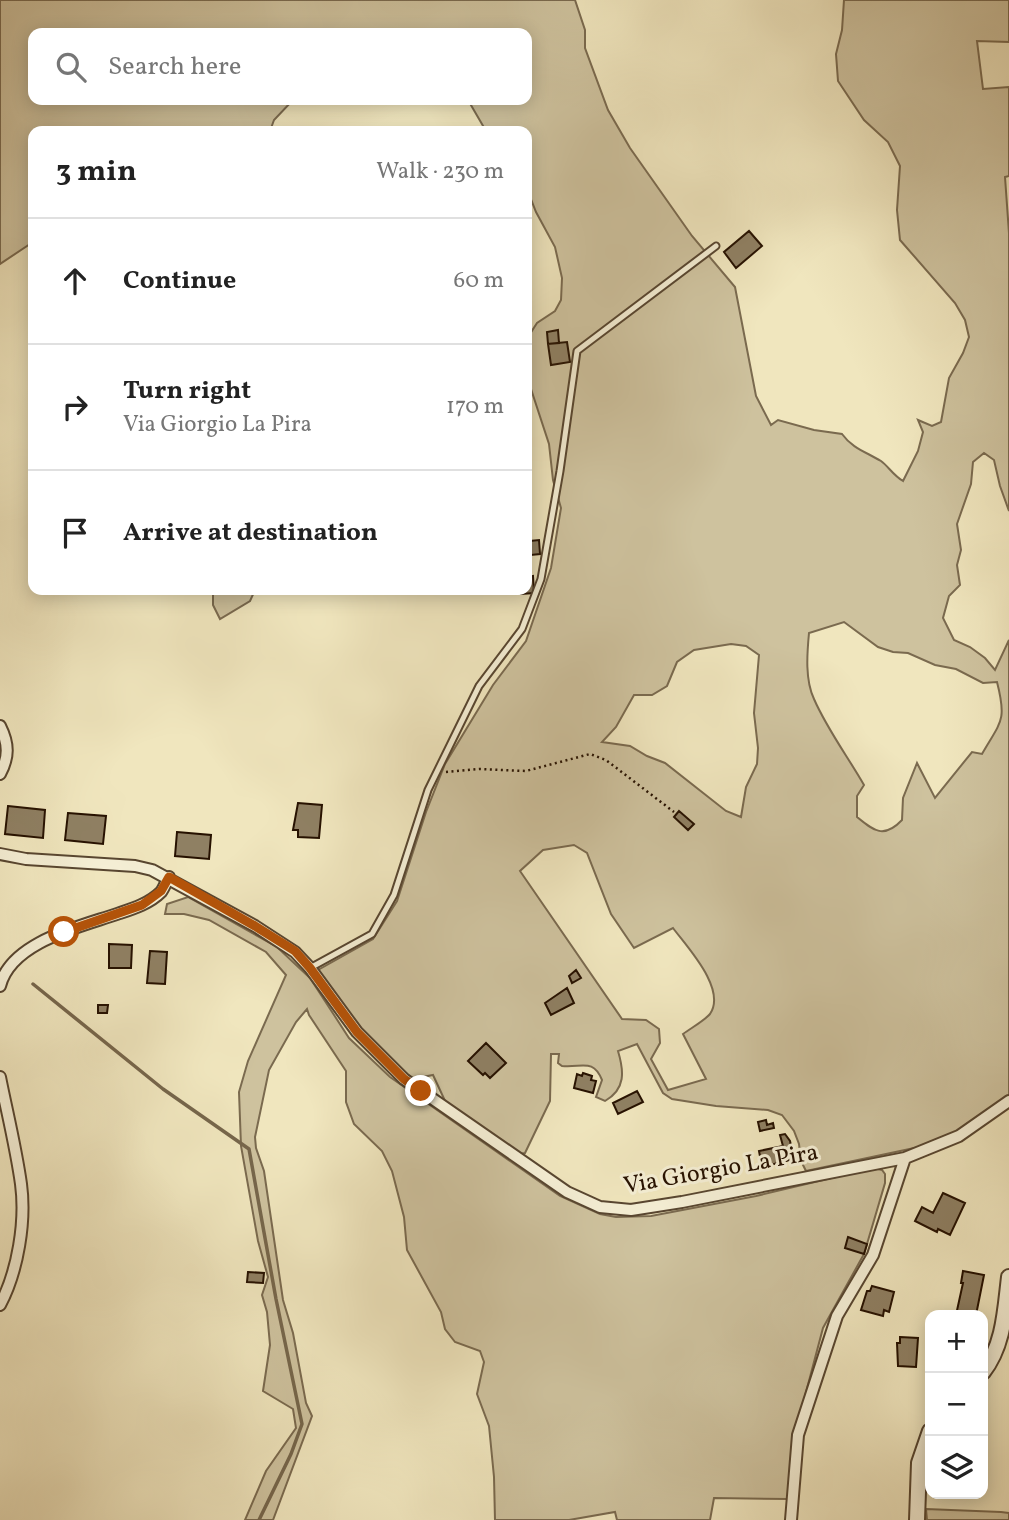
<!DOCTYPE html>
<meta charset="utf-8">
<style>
:root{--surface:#fff;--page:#f6f6f6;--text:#222;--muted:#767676;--line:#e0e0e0}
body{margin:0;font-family:Vollkorn,serif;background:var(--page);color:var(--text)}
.controls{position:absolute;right:21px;bottom:21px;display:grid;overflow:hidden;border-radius:14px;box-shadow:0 4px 18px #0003}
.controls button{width:63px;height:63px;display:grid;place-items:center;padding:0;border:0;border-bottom:2px solid var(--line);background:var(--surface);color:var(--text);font:35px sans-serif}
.stop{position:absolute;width:21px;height:21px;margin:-16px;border:5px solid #b45309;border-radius:50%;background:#fff}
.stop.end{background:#b45309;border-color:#fff;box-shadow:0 2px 7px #0008}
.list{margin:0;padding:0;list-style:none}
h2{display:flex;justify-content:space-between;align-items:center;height:91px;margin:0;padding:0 28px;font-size:30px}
h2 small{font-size:23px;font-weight:400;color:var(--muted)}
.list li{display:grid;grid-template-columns:46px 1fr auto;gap:21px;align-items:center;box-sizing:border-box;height:126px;padding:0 28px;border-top:2px solid var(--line)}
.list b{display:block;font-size:26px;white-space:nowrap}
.list p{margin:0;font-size:23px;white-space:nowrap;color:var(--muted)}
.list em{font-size:23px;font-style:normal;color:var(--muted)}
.icon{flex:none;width:38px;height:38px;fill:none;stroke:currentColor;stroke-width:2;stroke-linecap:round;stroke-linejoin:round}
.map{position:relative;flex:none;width:1009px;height:1520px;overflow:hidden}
.search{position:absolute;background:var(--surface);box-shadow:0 4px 18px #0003;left:28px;top:28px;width:504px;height:77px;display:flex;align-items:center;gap:18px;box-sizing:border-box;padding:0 24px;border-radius:14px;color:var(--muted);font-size:26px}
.panel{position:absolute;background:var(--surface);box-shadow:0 4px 18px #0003;left:28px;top:126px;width:504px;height:469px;border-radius:14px}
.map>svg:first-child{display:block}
.green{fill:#cec29e;stroke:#7a6a4f;stroke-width:2;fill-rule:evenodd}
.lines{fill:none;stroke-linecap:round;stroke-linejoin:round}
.stream{stroke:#76664b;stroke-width:3.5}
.building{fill:#8f8063;stroke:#261100;stroke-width:2}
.service-casing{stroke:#584630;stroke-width:9}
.minor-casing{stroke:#584630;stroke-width:14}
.tertiary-casing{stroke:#584630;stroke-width:18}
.path{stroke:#261100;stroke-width:2.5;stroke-dasharray:2 3.5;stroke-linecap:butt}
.service{stroke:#f5efd5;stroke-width:5}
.minor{stroke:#f5efd5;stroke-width:10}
.tertiary{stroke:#f5efd5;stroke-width:14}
.route{stroke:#b45309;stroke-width:9}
.labels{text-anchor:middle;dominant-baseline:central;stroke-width:6;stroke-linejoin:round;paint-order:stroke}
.street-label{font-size:24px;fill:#261100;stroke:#f5efd5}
</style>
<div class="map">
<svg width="1009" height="1520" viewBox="0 0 1009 1520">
<rect width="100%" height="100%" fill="#f0e6be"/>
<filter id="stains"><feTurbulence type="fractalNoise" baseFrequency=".00286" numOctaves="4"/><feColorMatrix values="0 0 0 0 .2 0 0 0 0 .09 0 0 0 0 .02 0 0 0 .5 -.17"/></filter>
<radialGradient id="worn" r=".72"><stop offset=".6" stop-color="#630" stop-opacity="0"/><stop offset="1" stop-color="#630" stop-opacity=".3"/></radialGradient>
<path class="green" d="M 0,0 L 575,0 L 585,30 L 585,48 L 608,110 L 630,148 L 692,236 L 735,287 L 756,396 L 771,425 L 778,420 L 814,430 L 842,434 C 852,448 866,452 881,461 C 889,467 893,475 903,481 L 918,451 L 923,432 L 918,420 L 932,426 L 941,422 L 949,378 L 963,353 L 969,337 L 965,320 L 955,303 L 900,240 L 897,210 L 900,166 L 888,142 L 864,120 L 838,81 L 836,54 L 842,30 L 844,0 L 1009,0 L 1009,42 L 977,41 L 983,89 L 1009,87 L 1009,176 L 1005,177 L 1009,233 L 1009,511 L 1000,486 L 994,460 L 984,453 L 973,462 L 971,484 L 957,524 L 961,550 L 957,565 L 960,585 L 949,596 L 943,618 L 954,640 L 970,647 L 985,658 L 995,670 L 1009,640 L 1009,1095 L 958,1131 L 919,1147 L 806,1171 L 801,1161 L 799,1144 L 794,1131 L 782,1115 L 768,1110 L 716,1106 L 672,1099 L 663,1093 L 637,1044 L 618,1051 C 624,1071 626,1089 605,1101 L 596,1097 L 602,1080 C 593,1058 582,1068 562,1066 L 558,1063 L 559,1054 L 551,1054 L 550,1101 L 525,1153 L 520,1154 L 446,1103 L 433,1075 L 413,1079 C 372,1046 346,1014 318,970 L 373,939 L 397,901 L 426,812 L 445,764 L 493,685 L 526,641 L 551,568 L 561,508 L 553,480 L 549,444 L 530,386 L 528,337 L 537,323 L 555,311 L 561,300 L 562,278 L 555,247 L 536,212 L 527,189 L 527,131 L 486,131 L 468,100 L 527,100 L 527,33 L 33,33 L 33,100 L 293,100 L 274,120 L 270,131 L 33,131 L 33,242 L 0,264 ZM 844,622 L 878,647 L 893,652 L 908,653 L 935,665 L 956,669 L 983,683 L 997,682 C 1007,721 1001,721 982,754 L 972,752 L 935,798 L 917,763 L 903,798 L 902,820 C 884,839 874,831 857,817 L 857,796 L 864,785 C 848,757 827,729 814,699 C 805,680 807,654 809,633 ZM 731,644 L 746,646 L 759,655 L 754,713 L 758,748 L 757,764 L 746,787 L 741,817 L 726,811 L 665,763 L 647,756 L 630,746 L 602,742 L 616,727 L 634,695 L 652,695 L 667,686 L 677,662 L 694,650 ZM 574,845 L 587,853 L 611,914 L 634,948 L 673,928 C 687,947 727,989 710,1014 C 704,1021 691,1028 683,1034 L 706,1079 L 668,1090 L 651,1059 L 660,1043 L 659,1029 L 646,1020 L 622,1019 L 520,871 L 543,850 Z
M 213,590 L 255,590 L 250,601 L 220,619 L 213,605 Z
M 188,897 L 277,947 L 310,978 L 349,1038 L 390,1077 L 560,1196 L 600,1214 L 616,1217 L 651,1216 L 756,1196 L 874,1168 L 882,1170 L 885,1174 L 885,1183 L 864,1254 L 823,1328 L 795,1434 L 788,1499 L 714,1498 L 710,1520 L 617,1520 L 615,1512 L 569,1520 L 495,1520 L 494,1477 L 489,1426 L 477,1394 L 484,1362 L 480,1351 L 455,1342 L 445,1329 L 441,1312 L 407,1250 L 404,1217 L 392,1171 L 382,1151 L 354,1124 L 346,1102 L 346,1071 L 309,1015 L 307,1009 L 296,1022 L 269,1070 L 255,1137 L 256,1148 L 264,1171 L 283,1300 L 293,1333 L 306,1403 L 312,1416 L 273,1520 L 245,1520 L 266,1471 L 296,1428 L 293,1409 L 263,1391 L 270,1345 L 267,1312 L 262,1295 L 268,1277 L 258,1241 L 241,1146 L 239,1092 L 248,1061 L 286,975 L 266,952 L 209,920 L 184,914 L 165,914 L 167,904 Z
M 926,1509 L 1001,1512 L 1009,1513 L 1009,1520 L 927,1520 Z"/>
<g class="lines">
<path class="stream" d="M 33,984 L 163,1089 L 249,1149 L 276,1299 L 302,1424 L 291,1454 L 259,1520"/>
</g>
<path class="building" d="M 749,231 L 762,246 L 736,268 L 724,252 Z
M 558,330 L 559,343 L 548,344 L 547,332 Z
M 567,342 L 570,362 L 551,365 L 548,344 Z
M 539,540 L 540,554 L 531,555 L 530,541 Z
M 533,576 L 534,593 L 521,594 L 521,590 L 527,590 L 527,577 Z
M 298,803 L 322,805 L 319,838 L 298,837 L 298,830 L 293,830 Z
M 8,806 L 45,810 L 43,838 L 5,834 Z
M 679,811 L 694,824 L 688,830 L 674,817 Z
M 68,813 L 106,816 L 103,844 L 65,840 Z
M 177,832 L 211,835 L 209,859 L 175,856 Z
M 109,944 L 132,945 L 131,968 L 109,968 Z
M 150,951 L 167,952 L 165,984 L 147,983 Z
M 576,970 L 581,978 L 572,983 L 569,976 Z
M 567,988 L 574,1003 L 551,1015 L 545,1003 Z
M 98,1005 L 108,1005 L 107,1013 L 98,1013 Z
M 486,1043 L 506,1063 L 490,1078 L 485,1073 L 483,1075 L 468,1061 Z
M 583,1073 L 592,1076 L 591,1080 L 596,1081 L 593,1093 L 574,1088 L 577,1074 L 582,1076 Z
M 637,1091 L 643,1102 L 618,1114 L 613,1103 Z
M 766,1120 L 767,1125 L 773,1123 L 774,1128 L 760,1131 L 758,1122 Z
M 785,1134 L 790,1141 L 794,1159 L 762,1167 L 759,1151 L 783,1146 L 780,1135 Z
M 943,1193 L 965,1203 L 950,1235 L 938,1229 L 937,1232 L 915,1221 L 922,1207 L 933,1213 Z
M 848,1237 L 867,1244 L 864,1254 L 845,1248 Z
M 963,1271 L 984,1275 L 976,1315 L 956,1315 L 963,1283 L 961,1283 Z
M 248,1272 L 264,1273 L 263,1283 L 247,1282 Z
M 872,1286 L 894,1292 L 889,1312 L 884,1310 L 883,1316 L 861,1310 L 867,1291 L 870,1291 Z
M 900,1337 L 918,1338 L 916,1367 L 898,1366 L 897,1343 L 900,1343 Z"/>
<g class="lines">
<defs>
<path id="service" d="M 310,968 L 372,934 L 394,895 L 428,790 L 479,686 L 522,629 L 541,579 L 560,471 L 577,351 L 716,246"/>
<path id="minor" d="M 0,726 C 9,744 9,757 0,774
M 0,854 L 26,859 L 135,866 L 152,870 L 255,926 L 295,952 L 310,968 L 357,1032 L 404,1079 L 567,1192 L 600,1207 L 631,1210 L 682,1202 L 905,1158 L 959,1136 L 1009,1101
M 0,986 C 11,942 79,927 117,914 C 132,909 149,904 161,892 C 164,888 166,882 169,877
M 0,1077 C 7,1112 16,1148 21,1184 C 26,1221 18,1271 0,1305
M 791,1520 L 798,1435 L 837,1316 L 873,1255 L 905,1158"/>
<path id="tertiary" d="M 983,1372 C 1004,1345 1005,1310 1009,1277
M 917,1520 L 919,1463 L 930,1431"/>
</defs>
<use href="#service" class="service-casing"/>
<use href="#minor" class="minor-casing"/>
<use href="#tertiary" class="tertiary-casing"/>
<path class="path" d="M 446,772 L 479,769 L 526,771 L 590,754 L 606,760 L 674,812"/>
<use href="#service" class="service"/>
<use href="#minor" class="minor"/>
<use href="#tertiary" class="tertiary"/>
</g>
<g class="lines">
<path class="route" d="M 64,932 L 142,905 L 161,891 L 169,877 L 255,926 L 295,951 L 310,968 L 357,1032 L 404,1079 L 421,1091"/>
</g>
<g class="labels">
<g class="street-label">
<text transform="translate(721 1170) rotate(-10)">Via Giorgio La Pira</text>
</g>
</g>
<rect width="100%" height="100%" filter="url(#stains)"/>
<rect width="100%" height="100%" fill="url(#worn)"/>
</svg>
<div class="controls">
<button>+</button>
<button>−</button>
<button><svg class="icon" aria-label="layers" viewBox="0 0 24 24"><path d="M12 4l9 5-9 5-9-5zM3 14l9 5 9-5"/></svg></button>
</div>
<div class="stop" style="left:64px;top:932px"></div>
<div class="stop end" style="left:421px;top:1091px"></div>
<div class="search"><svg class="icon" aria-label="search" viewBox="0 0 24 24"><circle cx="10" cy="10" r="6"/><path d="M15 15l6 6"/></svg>Search here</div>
<section class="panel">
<h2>3 min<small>Walk · 230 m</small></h2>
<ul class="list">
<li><svg class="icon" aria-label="ahead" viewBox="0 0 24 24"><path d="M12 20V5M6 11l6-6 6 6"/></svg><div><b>Continue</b></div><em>60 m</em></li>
<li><svg class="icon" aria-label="right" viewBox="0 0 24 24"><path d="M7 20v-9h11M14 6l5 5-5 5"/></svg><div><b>Turn right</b><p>Via Giorgio La Pira</p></div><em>170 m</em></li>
<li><svg class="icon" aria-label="arrive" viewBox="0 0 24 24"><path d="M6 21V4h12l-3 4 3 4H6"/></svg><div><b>Arrive at destination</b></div></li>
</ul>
</section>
</div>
